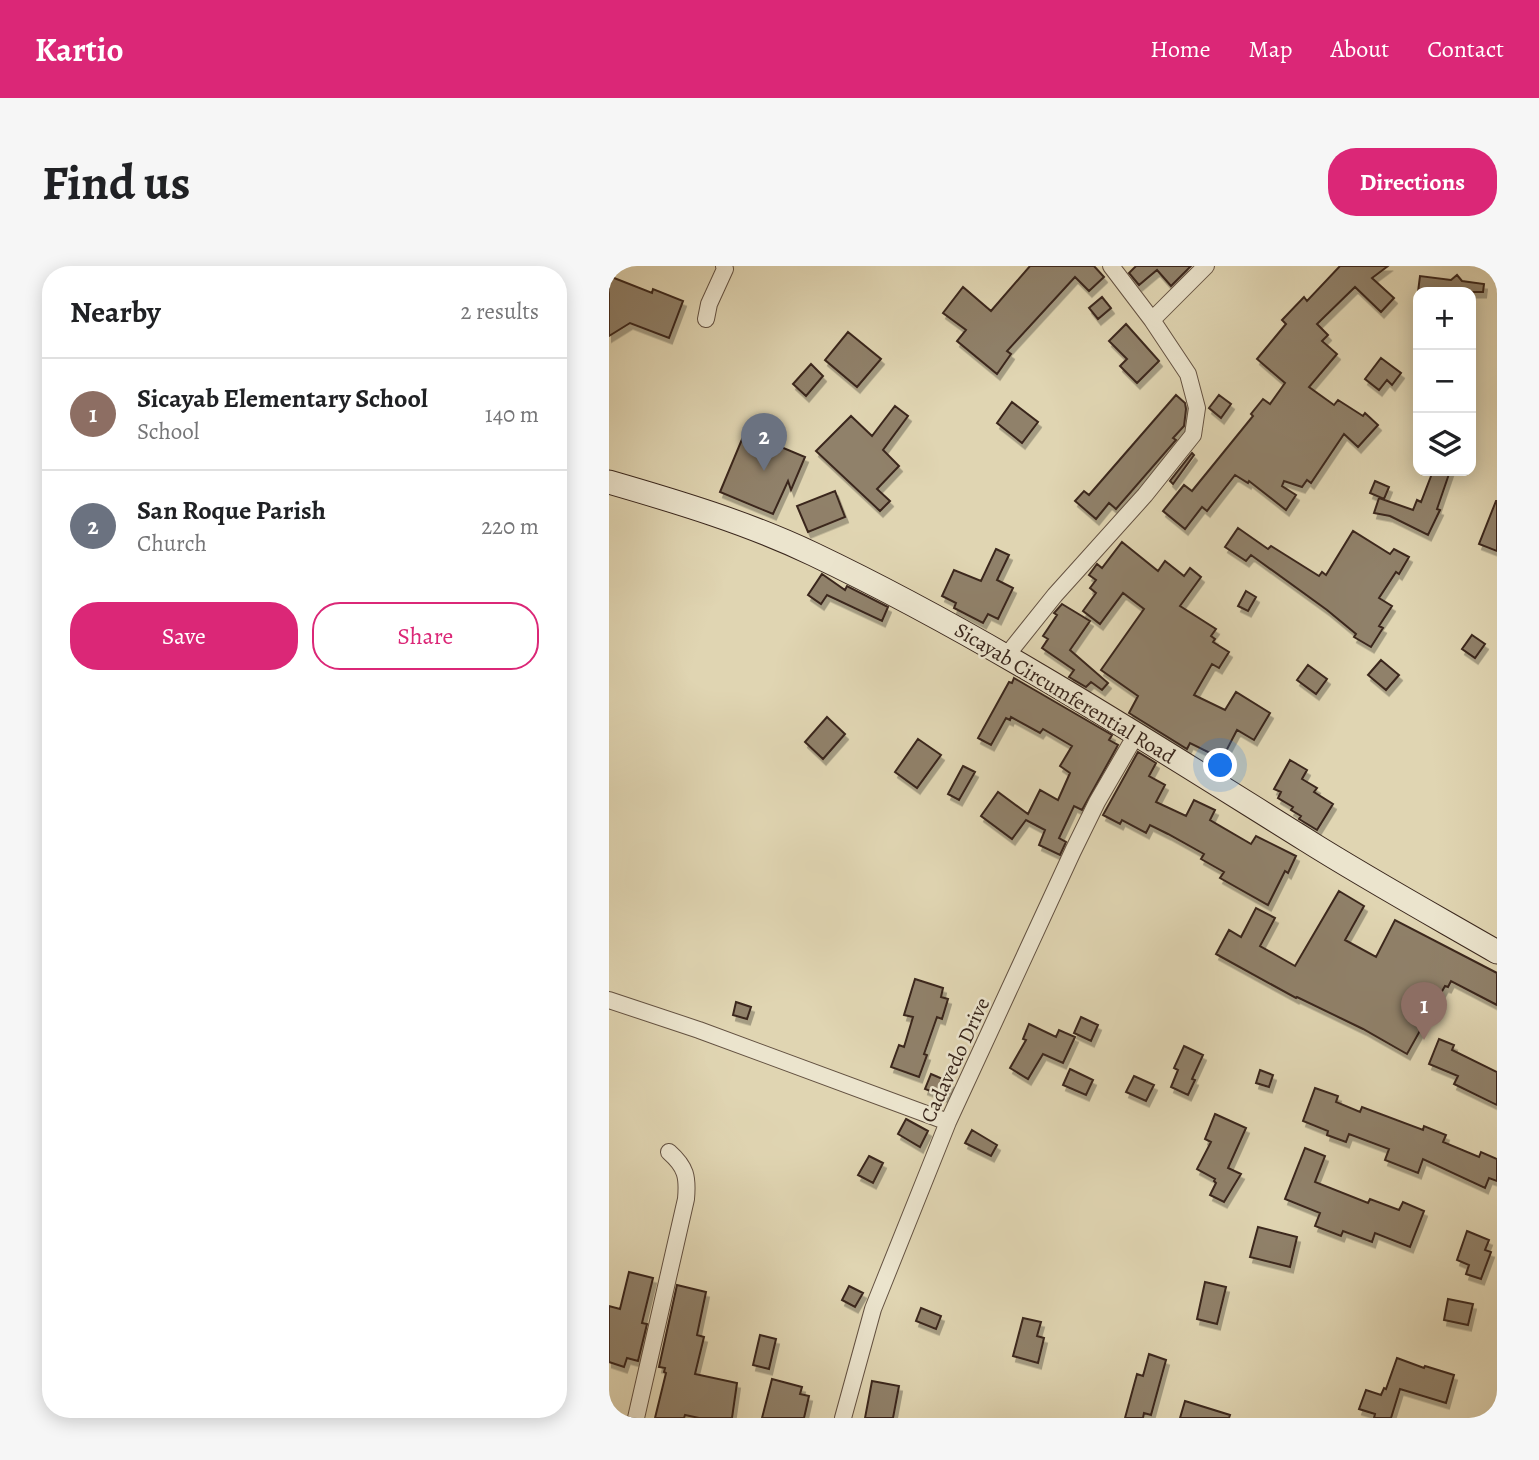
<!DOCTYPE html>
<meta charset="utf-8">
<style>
:root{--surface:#fff;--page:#f6f6f6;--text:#202124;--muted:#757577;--line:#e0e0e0;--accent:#db2777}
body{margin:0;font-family:Alegreya,serif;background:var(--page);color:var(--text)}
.controls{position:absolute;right:21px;top:21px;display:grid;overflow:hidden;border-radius:14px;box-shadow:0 4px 18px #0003}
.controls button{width:63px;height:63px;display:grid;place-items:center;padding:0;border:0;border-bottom:2px solid var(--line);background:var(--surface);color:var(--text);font:35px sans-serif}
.you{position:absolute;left:612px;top:500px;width:24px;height:24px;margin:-18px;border:5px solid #fff;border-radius:50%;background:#1a73e8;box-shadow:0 0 0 10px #1a73e833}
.badge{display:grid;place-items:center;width:46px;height:46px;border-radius:50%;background:var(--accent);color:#fff;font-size:23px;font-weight:700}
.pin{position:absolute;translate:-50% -58px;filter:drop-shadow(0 2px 4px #0008)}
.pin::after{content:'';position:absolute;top:37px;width:24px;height:21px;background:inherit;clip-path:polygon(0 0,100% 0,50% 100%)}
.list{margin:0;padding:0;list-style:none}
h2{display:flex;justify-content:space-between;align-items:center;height:91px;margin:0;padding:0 28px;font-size:30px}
h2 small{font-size:23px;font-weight:400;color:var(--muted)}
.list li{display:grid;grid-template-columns:46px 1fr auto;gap:21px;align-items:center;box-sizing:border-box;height:112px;padding:0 28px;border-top:2px solid var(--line)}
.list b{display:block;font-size:26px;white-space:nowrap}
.list p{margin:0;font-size:23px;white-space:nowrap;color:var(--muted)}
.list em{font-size:23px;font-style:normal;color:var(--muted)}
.actions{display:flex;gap:14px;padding:21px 28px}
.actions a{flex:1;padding:16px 0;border:2px solid var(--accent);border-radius:28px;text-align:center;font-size:24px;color:var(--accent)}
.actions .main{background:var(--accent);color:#fff}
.icon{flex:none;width:38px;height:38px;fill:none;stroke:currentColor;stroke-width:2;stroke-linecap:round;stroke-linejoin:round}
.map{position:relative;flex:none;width:888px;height:1152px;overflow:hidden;border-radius:28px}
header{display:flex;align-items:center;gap:42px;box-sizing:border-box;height:98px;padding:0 35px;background:var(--accent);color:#fff}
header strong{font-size:33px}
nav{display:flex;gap:38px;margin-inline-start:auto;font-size:24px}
.intro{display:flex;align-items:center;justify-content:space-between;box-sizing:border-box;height:168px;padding:0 42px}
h1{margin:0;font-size:49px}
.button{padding:18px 32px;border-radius:28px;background:var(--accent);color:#fff;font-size:24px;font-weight:700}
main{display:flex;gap:42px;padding:0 42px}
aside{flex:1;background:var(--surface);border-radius:28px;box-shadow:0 4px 18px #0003}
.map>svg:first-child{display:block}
.building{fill:#90816a;stroke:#3a271d;stroke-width:2;filter:url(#shadow)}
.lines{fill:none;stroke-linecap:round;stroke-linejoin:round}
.street-casing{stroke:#645242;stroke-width:18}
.secondary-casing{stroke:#3a271d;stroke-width:25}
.street{stroke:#ebe4cd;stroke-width:16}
.secondary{stroke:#ebe4cd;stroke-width:23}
.labels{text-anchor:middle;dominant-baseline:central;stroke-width:5;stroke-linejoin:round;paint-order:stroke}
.street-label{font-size:21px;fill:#3a271d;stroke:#ebe4cd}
</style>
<header>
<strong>Kartio</strong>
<nav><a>Home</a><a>Map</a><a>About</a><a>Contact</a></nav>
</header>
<div class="intro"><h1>Find us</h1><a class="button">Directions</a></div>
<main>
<aside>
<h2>Nearby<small>2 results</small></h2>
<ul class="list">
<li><span class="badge" style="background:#8d6e63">1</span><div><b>Sicayab Elementary School</b><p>School</p></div><em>140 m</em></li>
<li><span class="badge" style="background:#6b7280">2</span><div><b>San Roque Parish</b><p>Church</p></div><em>220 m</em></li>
</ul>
<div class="actions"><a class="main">Save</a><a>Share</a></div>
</aside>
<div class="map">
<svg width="888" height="1152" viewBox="0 0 888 1152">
<defs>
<filter id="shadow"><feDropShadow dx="3" dy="5.5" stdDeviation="0" flood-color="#0004"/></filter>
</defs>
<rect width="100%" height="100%" fill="#e0d5b2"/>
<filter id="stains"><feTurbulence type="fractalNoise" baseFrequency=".00286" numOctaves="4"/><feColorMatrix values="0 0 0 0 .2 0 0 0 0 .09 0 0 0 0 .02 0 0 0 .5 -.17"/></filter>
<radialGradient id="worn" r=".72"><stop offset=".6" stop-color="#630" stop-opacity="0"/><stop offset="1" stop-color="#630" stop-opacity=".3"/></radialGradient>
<path class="building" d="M 421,0 L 485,0 L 495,11 L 480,25 L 466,11 L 398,85 L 402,88 L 388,108 L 348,75 L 357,64 L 334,47 L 354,21 L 382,45 Z
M 527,0 L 582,0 L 562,20 L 548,4 L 530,19 L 520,7 Z
M 731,0 L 779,0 L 763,12 L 785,32 L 772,46 L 746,21 L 708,58 L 719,69 L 713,75 L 728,88 L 700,121 L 725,139 L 729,134 L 754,150 L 756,147 L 769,159 L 749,181 L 735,168 L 702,217 L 698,214 L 693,221 L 675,215 L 673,220 L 687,229 L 677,244 L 640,215 L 639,217 L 626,209 L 598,245 L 593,241 L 576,263 L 554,245 L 575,219 L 583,225 L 644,150 L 642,148 L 654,133 L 661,138 L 676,117 L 648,93 L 677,58 L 673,54 L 695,31 L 698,35 Z
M 848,9 L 853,15 L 875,18 L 874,26 L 809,26 L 811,10 L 842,14 Z
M 0,10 L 43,27 L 44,23 L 74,35 L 60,72 L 21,57 L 0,70 Z
M 493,31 L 502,42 L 489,53 L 480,42 Z
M 517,58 L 550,95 L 528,117 L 511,100 L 518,93 L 500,75 Z
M 239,66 L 272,93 L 248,121 L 216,94 Z
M 772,92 L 792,107 L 783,119 L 778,114 L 770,124 L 756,113 Z
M 202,98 L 214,110 L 197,130 L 184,118 Z
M 567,129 L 576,137 L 577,143 L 575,160 L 564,172 L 567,174 L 507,243 L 500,237 L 487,253 L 466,235 L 475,225 L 480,229 Z
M 610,129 L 622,138 L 612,152 L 600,142 Z
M 403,136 L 429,156 L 413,177 L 388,157 Z
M 286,140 L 299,150 L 274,184 L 290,200 L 268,223 L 281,235 L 271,245 L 207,185 L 242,150 L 263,170 Z
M 136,166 L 196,191 L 182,224 L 179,215 L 164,248 L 111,226 Z
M 583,187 L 585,189 L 564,218 L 561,215 Z
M 824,205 L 841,205 L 828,243 L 831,244 L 819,269 L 781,250 L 765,247 L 770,232 L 804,244 L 808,234 L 812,236 Z
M 766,215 L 780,221 L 775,233 L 761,227 Z
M 226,225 L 236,251 L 199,266 L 188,240 Z
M 887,235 L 888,235 L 888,285 L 870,278 Z
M 629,262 L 659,283 L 662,280 L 710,310 L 713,306 L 717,309 L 744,265 L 781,288 L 785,283 L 800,291 L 790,308 L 787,306 L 770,332 L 783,340 L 770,360 L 774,362 L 762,381 L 745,371 L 747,368 L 718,344 L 642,289 L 637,295 L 616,281 Z
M 513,276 L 549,305 L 556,295 L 575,310 L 581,302 L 592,311 L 571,340 L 607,363 L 602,370 L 606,373 L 604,376 L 620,386 L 610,402 L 603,398 L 585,429 L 616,444 L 627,426 L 661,447 L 645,474 L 628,464 L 613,493 L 581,477 L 578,483 L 520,447 L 529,430 L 492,404 L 535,343 L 514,327 L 491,358 L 474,345 L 487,327 L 481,322 L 487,314 L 480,309 L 488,298 L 493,302 Z
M 387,283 L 400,289 L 388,314 L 404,322 L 389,353 L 379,348 L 374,357 L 345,342 L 347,337 L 333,330 L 345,304 L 372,315 Z
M 213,308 L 236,324 L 238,320 L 279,341 L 273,355 L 218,329 L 212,338 L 199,329 Z
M 637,325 L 647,331 L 639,345 L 629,340 Z
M 453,338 L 481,355 L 461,384 L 499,417 L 493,424 L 482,416 L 477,421 L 460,411 L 465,404 L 433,382 L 439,373 L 434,370 L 448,349 L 445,347 Z
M 863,369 L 876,378 L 866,392 L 853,383 Z
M 772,394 L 790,409 L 777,424 L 759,409 Z
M 699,399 L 718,413 L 707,428 L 688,414 Z
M 405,412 L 503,469 L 500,474 L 509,479 L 473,544 L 465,540 L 450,572 L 457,576 L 451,589 L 430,579 L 436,564 L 417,554 L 403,573 L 372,550 L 389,526 L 419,548 L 431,524 L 449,534 L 461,507 L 451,500 L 463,480 L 434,463 L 431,467 L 402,451 L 401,454 L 397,452 L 382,479 L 369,472 L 400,416 L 403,417 Z
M 218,451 L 236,468 L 214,493 L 196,476 Z
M 309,473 L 332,489 L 308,522 L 286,506 Z
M 529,486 L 547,497 L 540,510 L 556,519 L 547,536 L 577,550 L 585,534 L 606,544 L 601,554 L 642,578 L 647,570 L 687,590 L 679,607 L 676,605 L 659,639 L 611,612 L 615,606 L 592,593 L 595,588 L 559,568 L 541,559 L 537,567 L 513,554 L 511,558 L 494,549 Z
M 681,494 L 698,504 L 693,513 L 708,522 L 705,526 L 724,538 L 708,564 L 690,553 L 692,550 L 682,544 L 684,541 L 669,532 L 672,526 L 665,523 Z
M 354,500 L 366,506 L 350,534 L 339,528 Z
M 730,625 L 755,640 L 736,674 L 767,691 L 786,654 L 888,707 L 888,739 L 842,715 L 839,721 L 836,720 L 798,788 L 754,763 L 688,731 L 687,732 L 607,688 L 620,664 L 632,671 L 647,642 L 666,652 L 651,680 L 686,700 Z
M 306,713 L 334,722 L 332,731 L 339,733 L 333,753 L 328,751 L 315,788 L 318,789 L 310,811 L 282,801 L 290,779 L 295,781 L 304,751 L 295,749 Z
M 127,736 L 142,741 L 138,753 L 124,749 Z
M 472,751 L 489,759 L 482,775 L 465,767 Z
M 420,758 L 447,771 L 450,764 L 466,771 L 454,797 L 434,788 L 419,813 L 401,802 L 417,774 L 414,773 Z
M 830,773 L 845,779 L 843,784 L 888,806 L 888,839 L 845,818 L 849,810 L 820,798 Z
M 575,780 L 594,789 L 583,813 L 586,814 L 579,829 L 562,821 L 569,804 L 565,802 Z
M 461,803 L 484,814 L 477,829 L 454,819 Z
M 651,804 L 664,809 L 660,821 L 647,817 Z
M 322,808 L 343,817 L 337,831 L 316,823 Z
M 525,810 L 545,819 L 537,835 L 517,826 Z
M 706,822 L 729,830 L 727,836 L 751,846 L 753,841 L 814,864 L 815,860 L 837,869 L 834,876 L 870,891 L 872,886 L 888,893 L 888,915 L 880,912 L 876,922 L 814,893 L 809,907 L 776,894 L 780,883 L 740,868 L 737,876 L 718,869 L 719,865 L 694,855 Z
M 606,848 L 637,862 L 619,902 L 632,908 L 615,936 L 601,929 L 607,917 L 605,915 L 606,913 L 588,903 L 602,876 L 596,873 Z
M 297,853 L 319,865 L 311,881 L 289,868 Z
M 363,864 L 388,879 L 382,890 L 356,877 Z
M 696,882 L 716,890 L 706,916 L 759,937 L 761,933 L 790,944 L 794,936 L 815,945 L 801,981 L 766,967 L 763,976 L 734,965 L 732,970 L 706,960 L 711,947 L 676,933 Z
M 260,890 L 274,897 L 264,917 L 249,909 Z
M 649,961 L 688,971 L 681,1001 L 641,991 Z
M 858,965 L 880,974 L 876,984 L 882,986 L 872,1013 L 857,1008 L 860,999 L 848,994 Z
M 20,1006 L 44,1012 L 33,1057 L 38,1058 L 29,1095 L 18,1092 L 15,1101 L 0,1096 L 0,1040 L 11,1043 Z
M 596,1016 L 617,1021 L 608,1058 L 588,1053 Z
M 68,1019 L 97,1026 L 88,1069 L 95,1071 L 86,1108 L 128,1117 L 123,1152 L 90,1152 L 76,1149 L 75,1152 L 46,1152 L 57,1107 L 55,1106 L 56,1102 L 50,1101 Z
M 240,1020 L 254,1027 L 246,1041 L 233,1034 Z
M 839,1033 L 864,1038 L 859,1059 L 835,1054 Z
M 312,1042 L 332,1050 L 327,1063 L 307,1055 Z
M 414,1052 L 432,1056 L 428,1070 L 435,1072 L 429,1097 L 404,1090 Z
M 151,1069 L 167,1073 L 160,1103 L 144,1099 Z
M 540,1088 L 557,1094 L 542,1149 L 535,1147 L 534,1152 L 516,1152 L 528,1108 L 534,1110 Z
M 788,1092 L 815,1102 L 816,1100 L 845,1109 L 837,1137 L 791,1123 L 782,1152 L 765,1152 L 766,1148 L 750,1143 L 757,1124 L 772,1129 L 775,1122 L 777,1123 Z
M 163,1113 L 193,1121 L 191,1128 L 200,1130 L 195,1152 L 153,1152 Z
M 263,1115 L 290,1120 L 284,1152 L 256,1152 Z
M 576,1135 L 621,1149 L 620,1152 L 571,1152 Z"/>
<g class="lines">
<defs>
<path id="street" d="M 97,53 L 100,38 L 116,3 L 115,0
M 543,54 L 597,0
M 398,389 L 446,329 L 536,229 L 584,169 L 588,142 L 579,108 L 543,54 L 502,0
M 0,734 L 90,764 L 339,856
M 27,1152 L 77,933 C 79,911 77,901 60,886
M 234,1152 L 264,1043 L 339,856 L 464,585 L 488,536 L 528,467"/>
<path id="secondary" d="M 0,216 C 69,236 139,257 204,288 C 376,370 535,473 697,574 C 759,613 824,649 888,686"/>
</defs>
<use href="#street" class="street-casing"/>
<use href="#secondary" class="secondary-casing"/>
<use href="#street" class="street"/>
<use href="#secondary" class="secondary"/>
</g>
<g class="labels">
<g class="street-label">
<text transform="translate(456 427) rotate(31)">Sicayab Circumferential Road</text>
<text transform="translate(346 794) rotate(-65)">Cadavedo Drive</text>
</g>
</g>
<rect width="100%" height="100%" filter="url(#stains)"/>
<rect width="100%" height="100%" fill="url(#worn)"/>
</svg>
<div class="controls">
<button>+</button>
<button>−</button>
<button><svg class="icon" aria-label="layers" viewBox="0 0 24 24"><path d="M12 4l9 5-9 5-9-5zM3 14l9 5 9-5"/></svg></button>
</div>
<div class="you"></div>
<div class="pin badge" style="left:815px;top:774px;background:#8d6e63">1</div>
<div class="pin badge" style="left:155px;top:205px;background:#6b7280">2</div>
</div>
</main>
